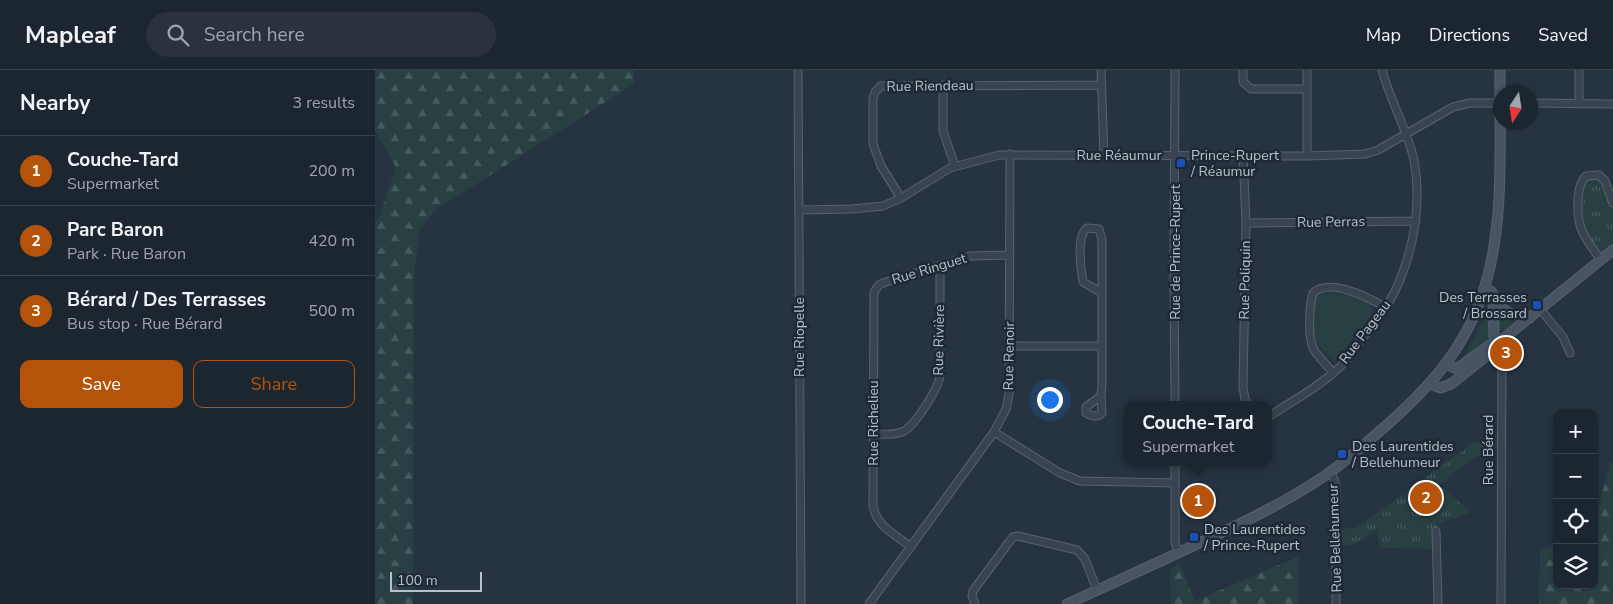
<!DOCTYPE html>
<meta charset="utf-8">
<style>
:root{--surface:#1c2631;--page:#29323d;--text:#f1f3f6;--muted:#a0a5ab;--line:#3a434d;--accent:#b45309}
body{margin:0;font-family:"Nunito Sans",sans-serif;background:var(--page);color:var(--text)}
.controls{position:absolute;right:15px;bottom:15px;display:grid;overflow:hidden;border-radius:10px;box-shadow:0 1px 4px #0004}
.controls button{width:45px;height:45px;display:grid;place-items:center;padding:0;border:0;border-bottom:1px solid var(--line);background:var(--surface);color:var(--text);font:25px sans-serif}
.compass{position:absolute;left:1118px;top:15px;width:45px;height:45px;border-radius:50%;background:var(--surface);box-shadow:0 1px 4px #0004;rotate:192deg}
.scale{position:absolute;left:15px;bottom:12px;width:92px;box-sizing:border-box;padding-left:5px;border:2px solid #b7c0cb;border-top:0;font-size:14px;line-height:18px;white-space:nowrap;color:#b7c0cb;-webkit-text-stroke:4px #1f2936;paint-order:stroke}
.you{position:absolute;left:674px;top:329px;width:18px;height:18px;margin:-12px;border:4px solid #fff;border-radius:50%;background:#1a73e8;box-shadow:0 0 0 8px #1a73e833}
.badge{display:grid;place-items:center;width:32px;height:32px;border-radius:50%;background:var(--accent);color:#fff;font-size:16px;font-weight:700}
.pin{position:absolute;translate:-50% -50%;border:2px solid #fff;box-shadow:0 1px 5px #0006}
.popup{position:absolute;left:749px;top:331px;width:148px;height:65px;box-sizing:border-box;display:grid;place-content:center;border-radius:10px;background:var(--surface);filter:drop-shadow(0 1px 4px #0005);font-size:16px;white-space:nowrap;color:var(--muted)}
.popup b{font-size:19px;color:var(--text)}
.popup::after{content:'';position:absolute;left:50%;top:100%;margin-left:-10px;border:10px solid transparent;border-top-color:var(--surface)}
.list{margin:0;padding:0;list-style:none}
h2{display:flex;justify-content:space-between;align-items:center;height:65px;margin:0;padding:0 20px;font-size:21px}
h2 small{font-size:16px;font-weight:400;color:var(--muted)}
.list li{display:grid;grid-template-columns:32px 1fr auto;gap:15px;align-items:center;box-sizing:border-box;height:70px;padding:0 20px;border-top:1px solid var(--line)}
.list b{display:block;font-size:19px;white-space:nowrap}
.list p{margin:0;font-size:16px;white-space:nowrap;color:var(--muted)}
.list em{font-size:16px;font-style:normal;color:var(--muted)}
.actions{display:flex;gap:10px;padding:15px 20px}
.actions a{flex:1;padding:11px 0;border:1px solid var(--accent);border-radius:10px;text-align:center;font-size:18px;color:var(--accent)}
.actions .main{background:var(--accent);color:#fff}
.icon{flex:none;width:28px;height:28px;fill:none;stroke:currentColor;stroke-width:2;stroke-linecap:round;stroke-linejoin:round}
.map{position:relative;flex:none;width:1238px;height:534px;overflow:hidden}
header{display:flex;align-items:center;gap:30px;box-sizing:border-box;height:70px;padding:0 25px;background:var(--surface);border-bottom:1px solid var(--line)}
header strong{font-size:24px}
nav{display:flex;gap:28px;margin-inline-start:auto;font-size:18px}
.search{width:350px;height:45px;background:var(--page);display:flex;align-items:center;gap:12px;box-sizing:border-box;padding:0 18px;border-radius:28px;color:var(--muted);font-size:19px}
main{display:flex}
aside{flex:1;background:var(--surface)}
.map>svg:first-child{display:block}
.grass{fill:#284042}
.forest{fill:url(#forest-firs)}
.park{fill:url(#park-tufts)}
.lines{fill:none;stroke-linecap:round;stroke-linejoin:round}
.street-casing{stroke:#58626e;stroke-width:9}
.secondary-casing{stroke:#58626e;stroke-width:11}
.street{stroke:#3a4451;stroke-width:7}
.secondary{stroke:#485464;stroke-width:9}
.transit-dot{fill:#1a4fb4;stroke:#1f2936;stroke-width:2}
.labels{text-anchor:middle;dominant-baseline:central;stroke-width:5;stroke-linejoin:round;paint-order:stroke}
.street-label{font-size:14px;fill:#b7c0cb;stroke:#1f2936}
.poi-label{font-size:14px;fill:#b7c0cb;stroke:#1f2936;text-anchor:start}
</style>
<header>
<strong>Mapleaf</strong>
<div class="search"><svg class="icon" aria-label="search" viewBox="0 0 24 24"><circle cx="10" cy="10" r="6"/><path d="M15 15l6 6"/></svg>Search here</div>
<nav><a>Map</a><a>Directions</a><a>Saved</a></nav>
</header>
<main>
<aside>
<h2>Nearby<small>3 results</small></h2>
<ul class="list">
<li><span class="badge">1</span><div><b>Couche-Tard</b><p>Supermarket</p></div><em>200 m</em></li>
<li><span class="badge">2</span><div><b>Parc Baron</b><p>Park · Rue Baron</p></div><em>420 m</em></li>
<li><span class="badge">3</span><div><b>Bérard / Des Terrasses</b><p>Bus stop · Rue Bérard</p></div><em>500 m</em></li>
</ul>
<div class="actions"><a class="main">Save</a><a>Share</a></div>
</aside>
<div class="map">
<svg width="1238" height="534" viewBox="0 0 1238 534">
<defs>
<pattern id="forest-firs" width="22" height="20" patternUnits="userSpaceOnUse" patternTransform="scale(1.25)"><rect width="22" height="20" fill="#284042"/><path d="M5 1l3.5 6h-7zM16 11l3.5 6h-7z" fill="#455a5c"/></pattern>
<pattern id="park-tufts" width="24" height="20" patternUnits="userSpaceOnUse" patternTransform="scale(1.25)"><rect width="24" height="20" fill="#284042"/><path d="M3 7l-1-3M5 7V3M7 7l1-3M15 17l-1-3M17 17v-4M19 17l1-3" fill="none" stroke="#455a5c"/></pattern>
</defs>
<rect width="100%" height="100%" fill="#263341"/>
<path class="grass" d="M 951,222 L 973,225 L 995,234 L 998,244 L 961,291 L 957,291 L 939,270 L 939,229 L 944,224 Z
M 1114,232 L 1116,267 L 1111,273 L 1084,295 L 1100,266 Z
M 1124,244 L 1138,250 L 1139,253 L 1130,260 L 1124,260 C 1122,256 1121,248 1124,244 Z"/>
<path class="forest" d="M 0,0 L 259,0 L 259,14 L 62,139 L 45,159 L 39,205 L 38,534 L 0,534 L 0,151 L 3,150 L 21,97 L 0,61 Z
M 1235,393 L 1238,393 L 1238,534 L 1164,534 L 1165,480 L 1182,474 L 1182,515 L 1219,515 L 1219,446 L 1222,443 Z
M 924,486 L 924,534 L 796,534 L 795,500 L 804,493 L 820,531 Z"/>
<path class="park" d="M 1224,105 L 1238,133 L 1238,180 L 1226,190 L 1204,152 L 1206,111 Z
M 1125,363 L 1125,376 L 1097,389 L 1064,415 L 1096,442 L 1062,454 L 1060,479 L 1004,478 L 1003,459 L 980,474 L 964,477 L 964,459 L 981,458 L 1098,373 Z"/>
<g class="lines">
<defs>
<path id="street" d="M 423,0 L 426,534
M 726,0 L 729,85
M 868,0 L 868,12 L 876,19 L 932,19
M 568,15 L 568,61 L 580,96
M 1156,33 L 1238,34
M 1204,34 L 1204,0
M 868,85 L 871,153 L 868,317 L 870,329 L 873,335
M 932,86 L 932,0
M 526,128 L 506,96 L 498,74 L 498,29 L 500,22 L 506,16 L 726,15
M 424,140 L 477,139 L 508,136 L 526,128 L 575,98 L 624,85 L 932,86 L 990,84 L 1003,80 L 1031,64 L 1078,37 L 1095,33 L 1126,33
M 871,153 L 1041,151
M 1226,190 C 1220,182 1213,173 1208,163 C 1201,149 1200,117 1211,106 L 1224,105 L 1230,111 L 1238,133
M 1165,239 L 1188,267 L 1195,283
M 1123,273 L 1127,282 L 1126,534
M 635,276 L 727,276
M 958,303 C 952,295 943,287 938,278 C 933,267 934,235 938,223 C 955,207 994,228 1010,237
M 726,326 L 711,337 L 711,343 C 715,346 723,348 727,343 L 726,326 L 727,315 L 727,170 L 724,159 L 712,158 C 701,166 706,200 708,212 L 727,223
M 800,335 L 799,205 L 800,0
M 893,347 C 917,331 944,317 965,297 C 974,288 981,276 988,267 C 999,253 1011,239 1019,223 C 1039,182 1047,134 1039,90 C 1032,58 1015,31 1007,0
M 619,362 L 685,403 L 705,411 L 800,413
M 498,364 C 508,364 520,366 529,361 C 540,355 564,318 565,305 L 565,196
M 800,392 L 800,473 L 804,483
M 955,402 L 959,409 L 961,416 L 961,534
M 1061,461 L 1063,534
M 536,477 C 521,465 501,456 498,436 L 499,222 L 504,215 L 508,213 L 595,186 L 635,185
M 494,534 L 619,362 L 631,339 L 634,325 L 635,84
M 600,534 L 597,526 L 598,521 L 634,472 L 638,467 L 643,466 L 702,480 L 710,489 L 722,520"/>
<path id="secondary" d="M 1109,218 L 1116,221 L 1118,225 L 1119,266 L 1123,273
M 1119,229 C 1131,244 1136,245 1155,248
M 1072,294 L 1079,298 L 1083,298 L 1115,275 L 1123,273
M 1055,314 L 1065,318 L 1076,314 L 1119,280 L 1123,273 L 1238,180
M 692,534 C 735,514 778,495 820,475 C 865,454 910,433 951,405 C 973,390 993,371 1013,354 C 1061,311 1095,272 1112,209 C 1130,143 1124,67 1125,0"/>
</defs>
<use href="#street" class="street-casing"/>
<use href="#secondary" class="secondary-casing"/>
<use href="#street" class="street"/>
<use href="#secondary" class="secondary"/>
</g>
<g class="transit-dot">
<rect x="801" y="88" width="10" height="10" rx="2.5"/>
<rect x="1157" y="230" width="10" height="10" rx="2.5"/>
<rect x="962" y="379" width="10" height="10" rx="2.5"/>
<rect x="814" y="462" width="10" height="10" rx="2.5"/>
</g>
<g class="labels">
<g class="street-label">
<text transform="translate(555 16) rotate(-1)">Rue Riendeau</text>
<text x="744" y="85">Rue Réaumur</text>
<text transform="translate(956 152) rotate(-1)">Rue Perras</text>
<text transform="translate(800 182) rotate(-90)">Rue de Prince-Rupert</text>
<text transform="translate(554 199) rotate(-17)">Rue Ringuet</text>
<text transform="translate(870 210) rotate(-89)">Rue Poliquin</text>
<text transform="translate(990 262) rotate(-53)">Rue Pageau</text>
<text transform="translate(424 267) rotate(-90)">Rue Riopelle</text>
<text transform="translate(564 270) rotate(-89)">Rue Rivière</text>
<text transform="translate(634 286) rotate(-89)">Rue Renoir</text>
<text transform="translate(498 353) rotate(-90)">Rue Richelieu</text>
<text transform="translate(1113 380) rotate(-90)">Rue Bérard</text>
<text transform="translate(960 468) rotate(-92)">Rue Bellehumeur</text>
</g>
<g class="poi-label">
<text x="816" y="85">Prince-Rupert<tspan x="816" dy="16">/ Réaumur</tspan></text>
<text x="1152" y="227" text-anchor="end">Des Terrasses<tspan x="1152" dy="16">/ Brossard</tspan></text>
<text x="977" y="376">Des Laurentides<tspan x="977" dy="16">/ Bellehumeur</tspan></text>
<text x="829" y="459">Des Laurentides<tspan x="829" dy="16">/ Prince-Rupert</tspan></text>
</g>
</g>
</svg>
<div class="controls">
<button>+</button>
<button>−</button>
<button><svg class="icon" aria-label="locate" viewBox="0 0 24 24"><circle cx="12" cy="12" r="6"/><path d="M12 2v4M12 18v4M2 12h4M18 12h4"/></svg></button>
<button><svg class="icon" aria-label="layers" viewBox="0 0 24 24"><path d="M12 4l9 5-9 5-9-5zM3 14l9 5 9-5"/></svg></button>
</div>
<svg class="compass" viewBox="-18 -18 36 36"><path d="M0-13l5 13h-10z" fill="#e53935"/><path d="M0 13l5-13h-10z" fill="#a0a5ab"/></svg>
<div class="scale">100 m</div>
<div class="you"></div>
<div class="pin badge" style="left:823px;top:431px">1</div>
<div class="popup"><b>Couche-Tard</b>Supermarket</div>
<div class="pin badge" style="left:1051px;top:428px">2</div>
<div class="pin badge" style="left:1131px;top:283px">3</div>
</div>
</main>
